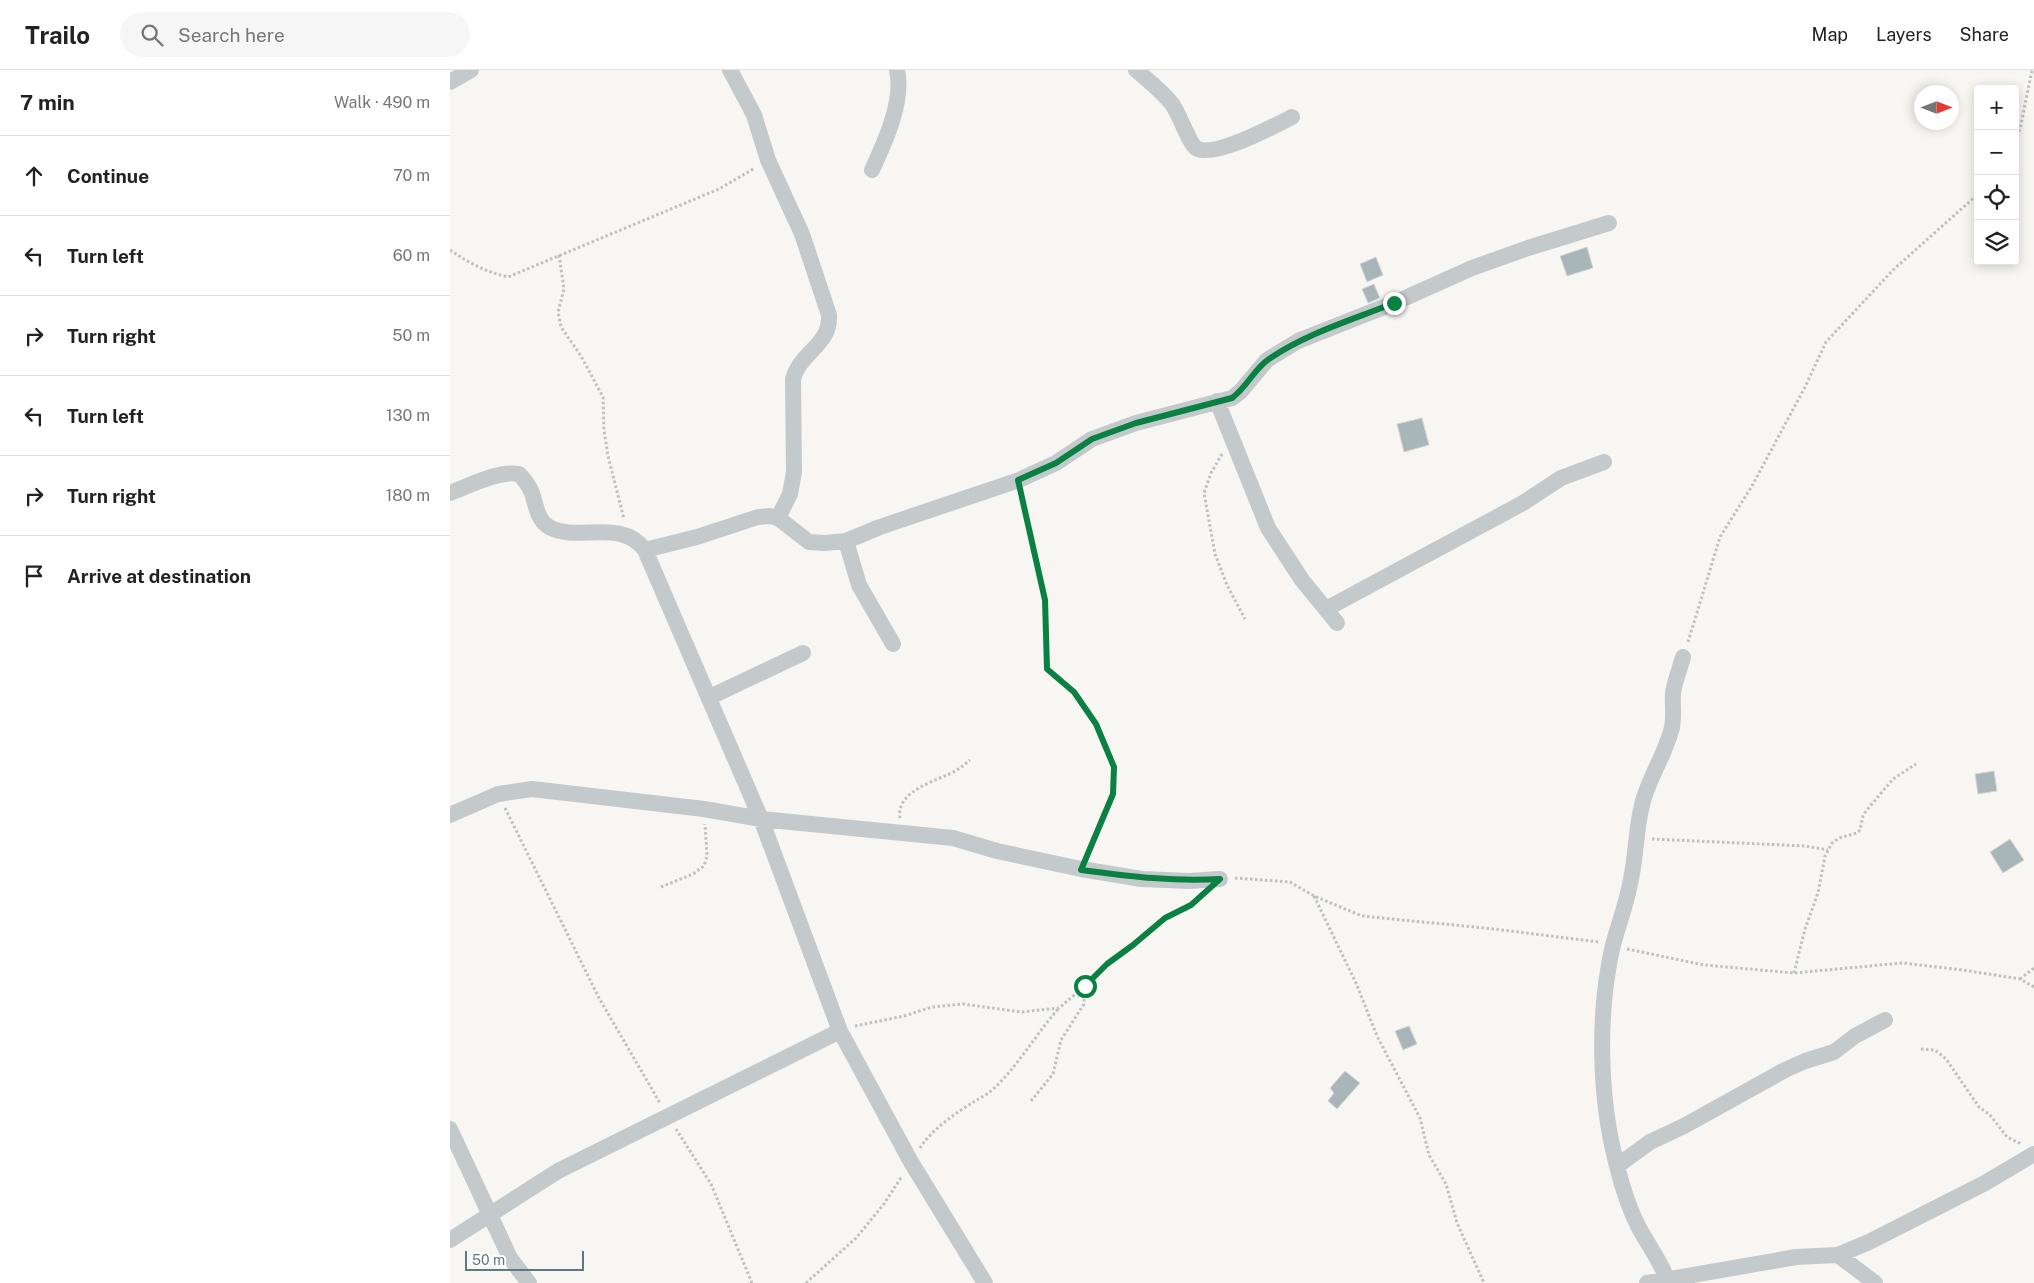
<!DOCTYPE html>
<meta charset="utf-8">
<style>
:root{--surface:#fff;--page:#f6f6f6;--text:#222;--muted:#767676;--line:#e0e0e0}
body{margin:0;font-family:"Public Sans",sans-serif;background:var(--page);color:var(--text)}
.controls{position:absolute;right:15px;top:15px;display:grid;overflow:hidden;border-radius:5px;box-shadow:0 2px 12px #0003}
.controls button{width:45px;height:45px;display:grid;place-items:center;padding:0;border:0;border-bottom:1px solid var(--line);background:var(--surface);color:var(--text);font:25px sans-serif}
.compass{position:absolute;left:1464px;top:15px;width:45px;height:45px;border-radius:50%;background:var(--surface);box-shadow:0 2px 12px #0003;rotate:90deg}
.scale{position:absolute;left:15px;bottom:12px;width:119px;box-sizing:border-box;padding-left:5px;border:2px solid #5e7981;border-top:0;font-size:14px;line-height:18px;white-space:nowrap;color:#5e7981;-webkit-text-stroke:4px #fff;paint-order:stroke}
.stop{position:absolute;width:15px;height:15px;margin:-11px;border:4px solid #0b8043;border-radius:50%;background:#fff}
.stop.end{background:#0b8043;border-color:#fff;box-shadow:0 1px 5px #0008}
.list{margin:0;padding:0;list-style:none}
h2{display:flex;justify-content:space-between;align-items:center;height:65px;margin:0;padding:0 20px;font-size:21px}
h2 small{font-size:16px;font-weight:400;color:var(--muted)}
.list li{display:grid;grid-template-columns:32px 1fr auto;gap:15px;align-items:center;box-sizing:border-box;height:80px;padding:0 20px;border-top:1px solid var(--line)}
.list b{display:block;font-size:19px;white-space:nowrap}
.list em{font-size:16px;font-style:normal;color:var(--muted)}
.icon{flex:none;width:28px;height:28px;fill:none;stroke:currentColor;stroke-width:2;stroke-linecap:round;stroke-linejoin:round}
.map{position:relative;flex:none;width:1584px;height:1213px;overflow:hidden}
header{display:flex;align-items:center;gap:30px;box-sizing:border-box;height:70px;padding:0 25px;background:var(--surface);border-bottom:1px solid var(--line)}
header strong{font-size:24px}
nav{display:flex;gap:28px;margin-inline-start:auto;font-size:18px}
.search{width:350px;height:45px;background:var(--page);display:flex;align-items:center;gap:12px;box-sizing:border-box;padding:0 18px;border-radius:28px;color:var(--muted);font-size:19px}
main{display:flex}
aside{flex:1;background:var(--surface)}
.map>svg:first-child{display:block}
.building{fill:#a9b6b9;stroke:#d8d7d5}
.lines{fill:none;stroke-linecap:round;stroke-linejoin:round}
.path{stroke:#bdc1c2;stroke-width:3;stroke-dasharray:2.5 2.5;stroke-linecap:butt}
.minor{stroke:#c4cacc;stroke-width:16}
.route{stroke:#0b8043;stroke-width:6}
</style>
<header>
<strong>Trailo</strong>
<div class="search"><svg class="icon" aria-label="search" viewBox="0 0 24 24"><circle cx="10" cy="10" r="6"/><path d="M15 15l6 6"/></svg>Search here</div>
<nav><a>Map</a><a>Layers</a><a>Share</a></nav>
</header>
<main>
<aside>
<h2>7 min<small>Walk · 490 m</small></h2>
<ul class="list">
<li><svg class="icon" aria-label="ahead" viewBox="0 0 24 24"><path d="M12 20V5M6 11l6-6 6 6"/></svg><div><b>Continue</b></div><em>70 m</em></li>
<li><svg class="icon" aria-label="left" viewBox="0 0 24 24"><path d="M17 20v-9H6M10 6l-5 5 5 5"/></svg><div><b>Turn left</b></div><em>60 m</em></li>
<li><svg class="icon" aria-label="right" viewBox="0 0 24 24"><path d="M7 20v-9h11M14 6l5 5-5 5"/></svg><div><b>Turn right</b></div><em>50 m</em></li>
<li><svg class="icon" aria-label="left" viewBox="0 0 24 24"><path d="M17 20v-9H6M10 6l-5 5 5 5"/></svg><div><b>Turn left</b></div><em>130 m</em></li>
<li><svg class="icon" aria-label="right" viewBox="0 0 24 24"><path d="M7 20v-9h11M14 6l5 5-5 5"/></svg><div><b>Turn right</b></div><em>180 m</em></li>
<li><svg class="icon" aria-label="arrive" viewBox="0 0 24 24"><path d="M6 21V4h12l-3 4 3 4H6"/></svg><div><b>Arrive at destination</b></div></li>
</ul>
</aside>
<div class="map">
<svg width="1584" height="1213" viewBox="0 0 1584 1213">
<rect width="100%" height="100%" fill="#f7f6f3"/>
<path class="building" d="M 1137,177 L 1143,198 L 1117,206 L 1110,186 Z
M 926,187 L 933,205 L 917,212 L 910,194 Z
M 924,214 L 930,228 L 918,233 L 912,219 Z
M 972,348 L 979,375 L 954,382 L 947,354 Z
M 1544,701 L 1547,721 L 1528,724 L 1525,704 Z
M 1560,769 L 1574,790 L 1553,803 L 1540,782 Z
M 959,956 L 967,974 L 953,980 L 945,961 Z
M 895,1001 L 910,1013 L 887,1039 L 878,1031 L 884,1023 L 880,1018 Z"/>
<g class="lines">
<path class="path" d="M 1565,71 L 1570,59 L 1582,0
M 0,180 C 19,193 36,202 58,207 L 269,119 L 305,98
M 109,185 L 114,219 L 108,242 L 111,257 L 131,286 L 153,327 L 154,360 L 158,386 L 174,449
M 772,384 L 761,403 L 754,423 L 765,484 L 777,515 L 795,549
M 572,425 L 595,529 L 597,599 L 624,622 L 646,654 L 664,697 L 663,724 L 638,784
M 1238,572 L 1270,467 L 1302,416 L 1355,317 L 1376,272 L 1443,200 L 1528,124
M 55,738 L 149,928 L 210,1033
M 450,748 C 446,719 489,711 507,700 C 512,697 516,693 520,690
M 1202,769 L 1355,776 L 1378,780
M 785,808 L 840,812 L 864,826 L 912,846 L 1044,859 L 1149,872
M 211,817 L 243,804 L 254,796 L 257,786 L 255,754
M 864,826 L 906,913 L 927,966 L 970,1048 L 979,1085 L 996,1114 L 1007,1153 L 1034,1213
M 1177,879 L 1254,895 L 1344,903 L 1452,893 L 1513,900 L 1570,909 L 1584,917
M 1344,903 L 1355,859 L 1368,823 L 1375,786 L 1382,773 L 1389,768 L 1407,763 L 1410,760 L 1413,746 L 1416,741 L 1443,709 L 1466,694
M 1570,909 L 1584,898
M 405,956 L 454,946 L 482,937 L 513,934 L 571,942 L 609,938 L 635,916 L 657,894 L 683,875 L 715,848 L 741,835 L 750,826
M 1471,979 L 1485,980 L 1496,989 L 1529,1037 L 1540,1045 L 1557,1067 L 1571,1074
M 581,1031 L 603,1004 L 611,970 L 634,934 L 635,917
M 226,1059 L 261,1114 L 302,1213
M 470,1078 C 482,1059 506,1043 525,1031 C 530,1028 536,1025 541,1021 C 567,998 585,965 609,938
M 356,1213 L 406,1168 L 434,1134 L 452,1106"/>
<path class="minor" d="M 280,0 L 304,45 L 318,90 L 352,164 L 379,245 C 381,275 350,282 343,309 L 344,402 L 340,424 L 328,448
M 686,0 C 699,11 712,21 722,34 C 729,43 739,73 746,78 C 763,89 824,56 842,47
M 0,12 L 21,0
M 422,100 C 435,72 454,31 447,0
M 767,331 L 818,458 L 852,510 L 887,553
M 0,423 C 19,416 49,400 69,404 C 74,409 79,416 82,423 C 86,435 87,450 99,457 C 128,473 170,447 195,480 L 311,749 L 390,961 L 461,1092 L 535,1213
M 396,471 L 409,515 L 443,574
M 195,480 L 247,467 L 308,447 L 320,446 L 328,448 L 359,472 L 375,473 L 396,471 L 430,457 L 569,410 L 606,393 L 642,369 L 686,353 L 782,328 L 790,322 L 817,290 L 848,271 L 944,233 L 1022,198 L 1078,178 L 1159,153
M 876,539 L 1073,433 L 1111,408 L 1154,392
M 260,627 L 353,583
M 0,745 L 48,724 L 82,719 L 254,739 L 311,749 L 503,768 L 547,781 L 631,799 L 692,809 L 739,811 L 770,809
M 0,1059 L 60,1188 L 79,1213
M 1167,1096 L 1200,1072 L 1234,1056 L 1335,1000 L 1355,991 L 1384,982 L 1405,966 L 1435,950
M 0,1170 L 108,1101 L 390,961
M 1388,1185 L 1425,1213
M 1217,1209 C 1210,1190 1198,1175 1188,1156 C 1179,1138 1172,1116 1167,1096 C 1149,1029 1147,943 1163,875 C 1169,853 1177,832 1181,809 C 1186,785 1186,759 1192,735 C 1198,709 1214,687 1221,661 C 1225,649 1222,636 1223,624 C 1224,612 1230,599 1233,587
M 1197,1213 L 1346,1187 L 1388,1185 L 1419,1172 L 1535,1113 L 1584,1084"/>
</g>
<g class="lines">
<path class="route" d="M 635,916 L 657,894 L 683,875 L 715,848 L 741,835 L 770,809 C 722,812 678,806 631,800 L 663,724 L 664,697 L 646,654 L 624,622 L 597,599 L 595,530 L 568,410 L 606,393 L 642,369 L 686,353 L 782,328 C 797,317 804,299 819,289 C 857,263 902,250 944,233"/>
</g>
</svg>
<div class="controls">
<button>+</button>
<button>−</button>
<button><svg class="icon" aria-label="locate" viewBox="0 0 24 24"><circle cx="12" cy="12" r="6"/><path d="M12 2v4M12 18v4M2 12h4M18 12h4"/></svg></button>
<button><svg class="icon" aria-label="layers" viewBox="0 0 24 24"><path d="M12 4l9 5-9 5-9-5zM3 14l9 5 9-5"/></svg></button>
</div>
<svg class="compass" viewBox="-18 -18 36 36"><path d="M0-13l5 13h-10z" fill="#e53935"/><path d="M0 13l5-13h-10z" fill="#767676"/></svg>
<div class="scale">50 m</div>
<div class="stop" style="left:635px;top:916px"></div>
<div class="stop end" style="left:944px;top:233px"></div>
</div>
</main>
